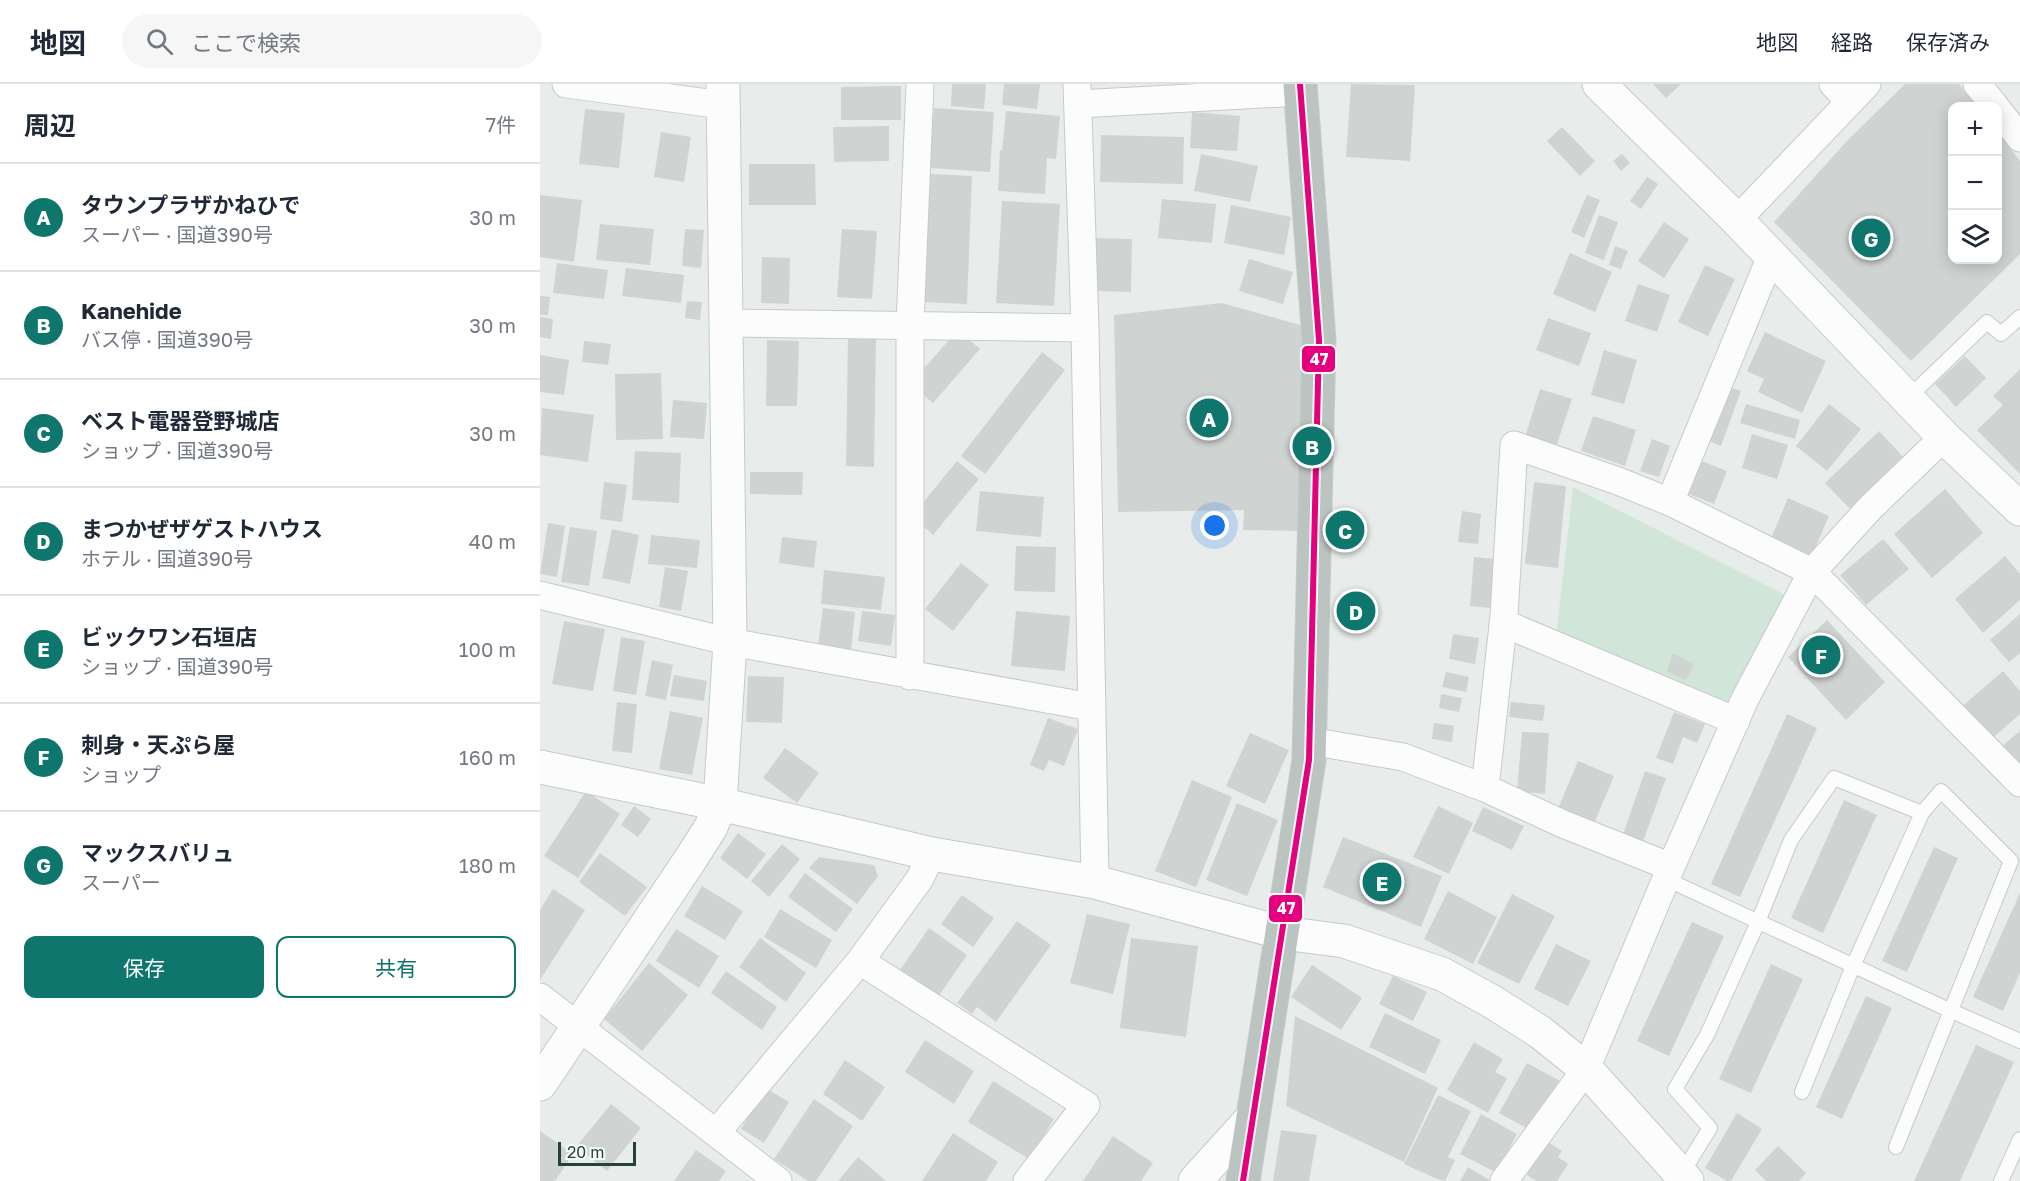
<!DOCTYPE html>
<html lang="ja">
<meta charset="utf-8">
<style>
:root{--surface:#fff;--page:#f6f6f7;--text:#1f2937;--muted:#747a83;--line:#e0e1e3;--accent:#0f766e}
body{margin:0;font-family:"Golos Text","Noto Sans JP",sans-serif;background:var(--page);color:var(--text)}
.controls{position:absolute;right:18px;top:18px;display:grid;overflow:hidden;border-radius:12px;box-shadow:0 3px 15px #0003}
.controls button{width:54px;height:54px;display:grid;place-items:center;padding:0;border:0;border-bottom:2px solid var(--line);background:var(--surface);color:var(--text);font:30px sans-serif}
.scale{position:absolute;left:18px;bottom:15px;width:78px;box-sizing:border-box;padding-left:6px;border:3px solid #24423a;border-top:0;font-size:16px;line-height:21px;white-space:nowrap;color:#24423a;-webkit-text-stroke:4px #f7fbf9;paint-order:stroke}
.you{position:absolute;left:675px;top:442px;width:21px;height:21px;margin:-15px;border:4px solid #fff;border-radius:50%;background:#1a73e8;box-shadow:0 0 0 9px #1a73e833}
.badge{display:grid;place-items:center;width:39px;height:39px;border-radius:50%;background:var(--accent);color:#fff;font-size:20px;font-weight:700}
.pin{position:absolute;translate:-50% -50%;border:3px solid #fff;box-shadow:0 2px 6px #0006}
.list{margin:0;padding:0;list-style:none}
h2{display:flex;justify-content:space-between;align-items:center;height:78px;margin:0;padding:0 24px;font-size:26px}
h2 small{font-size:20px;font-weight:400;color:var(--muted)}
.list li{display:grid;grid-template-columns:39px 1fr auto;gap:18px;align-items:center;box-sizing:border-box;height:108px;padding:0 24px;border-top:2px solid var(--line)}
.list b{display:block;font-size:22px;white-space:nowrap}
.list p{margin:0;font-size:20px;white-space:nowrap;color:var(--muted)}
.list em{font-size:20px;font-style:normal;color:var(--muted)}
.actions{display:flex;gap:12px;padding:18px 24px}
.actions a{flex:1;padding:14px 0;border:2px solid var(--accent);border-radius:12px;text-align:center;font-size:21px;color:var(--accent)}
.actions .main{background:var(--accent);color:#fff}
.icon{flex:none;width:33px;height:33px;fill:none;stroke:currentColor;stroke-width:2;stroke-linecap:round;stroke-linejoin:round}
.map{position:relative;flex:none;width:1480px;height:1097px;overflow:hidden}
header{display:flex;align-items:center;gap:36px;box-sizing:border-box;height:84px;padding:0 30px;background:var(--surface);border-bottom:2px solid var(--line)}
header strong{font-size:28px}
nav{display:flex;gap:33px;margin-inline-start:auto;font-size:21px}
.search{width:420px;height:54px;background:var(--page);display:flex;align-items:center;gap:15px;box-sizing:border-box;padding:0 21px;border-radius:33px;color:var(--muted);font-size:22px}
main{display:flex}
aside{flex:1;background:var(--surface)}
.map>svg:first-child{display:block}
.green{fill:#d1e6d8}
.building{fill:#cfd4d2}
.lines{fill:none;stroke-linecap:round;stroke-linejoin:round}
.lane-casing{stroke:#c5cac8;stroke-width:16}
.street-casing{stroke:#c5cac8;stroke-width:29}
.secondary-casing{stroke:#c3cbc8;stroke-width:35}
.highway-casing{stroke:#c3ccc9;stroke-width:35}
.lane{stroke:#fcfcfc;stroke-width:14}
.street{stroke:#fcfcfc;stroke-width:27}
.secondary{stroke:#fcfcfc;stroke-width:33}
.highway{stroke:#bcc4c2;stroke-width:33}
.bus-1-casing{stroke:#f7fbf9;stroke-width:10}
.bus-1{stroke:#e5007d;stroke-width:6}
.line-badge{stroke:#f7fbf9;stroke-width:2}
.badge-label{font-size:16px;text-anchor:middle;font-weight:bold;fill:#fff}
</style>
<header>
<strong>地図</strong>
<div class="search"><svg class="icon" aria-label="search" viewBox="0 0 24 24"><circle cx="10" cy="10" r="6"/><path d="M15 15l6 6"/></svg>ここで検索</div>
<nav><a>地図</a><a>経路</a><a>保存済み</a></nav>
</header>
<main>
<aside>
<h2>周辺<small>7件</small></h2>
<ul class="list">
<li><span class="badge">A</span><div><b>タウンプラザかねひで</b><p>スーパー · 国道390号</p></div><em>30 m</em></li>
<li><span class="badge">B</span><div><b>Kanehide</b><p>バス停 · 国道390号</p></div><em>30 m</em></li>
<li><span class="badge">C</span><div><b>ベスト電器登野城店</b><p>ショップ · 国道390号</p></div><em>30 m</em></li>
<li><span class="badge">D</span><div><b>まつかぜザゲストハウス</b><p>ホテル · 国道390号</p></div><em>40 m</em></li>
<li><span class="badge">E</span><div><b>ビックワン石垣店</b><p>ショップ · 国道390号</p></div><em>100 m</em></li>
<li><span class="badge">F</span><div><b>刺身・天ぷら屋</b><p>ショップ</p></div><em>160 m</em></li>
<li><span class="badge">G</span><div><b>マックスバリュ</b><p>スーパー</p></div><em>180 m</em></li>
</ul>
<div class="actions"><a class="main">保存</a><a>共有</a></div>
</aside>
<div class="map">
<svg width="1480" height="1097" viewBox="0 0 1480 1097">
<rect width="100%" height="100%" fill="#e8edeb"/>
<path class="green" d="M 1033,403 L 1251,514 L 1193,627 L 1016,552 Z"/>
<path class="building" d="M 412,0 L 446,0 L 444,25 L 411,22 Z
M 464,0 L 500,0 L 497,25 L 462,21 Z
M 811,0 L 875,1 L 870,77 L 806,73 Z
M 1113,0 L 1141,0 L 1126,14 Z
M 1365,0 L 1419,0 L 1437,22 L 1412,22 L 1412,176 L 1458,176 L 1458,48 L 1480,77 L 1480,170 L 1371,277 L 1234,138 L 1305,59 Z
M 361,2 L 361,36 L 301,36 L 301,3 Z
M 394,24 L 454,28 L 450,88 L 390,84 Z
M 45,25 L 85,29 L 79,84 L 39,80 Z
M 466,27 L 520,32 L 516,75 L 507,74 L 505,110 L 458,107 L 460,66 L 462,67 Z
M 652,28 L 700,32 L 697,67 L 650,64 Z
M 349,42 L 349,77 L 294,78 L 293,43 Z
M 1022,43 L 1055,77 L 1040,92 L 1007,57 Z
M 121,48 L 151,53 L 144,98 L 114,93 Z
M 561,51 L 644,53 L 643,100 L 560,98 Z
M 661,70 L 718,82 L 710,118 L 654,107 Z
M 1082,70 L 1090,79 L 1081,87 L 1073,77 Z
M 209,80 L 275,80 L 276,121 L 209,121 Z
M 389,90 L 432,92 L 427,220 L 384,218 Z
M 1107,93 L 1118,100 L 1101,125 L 1090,117 Z
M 0,111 L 42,116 L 34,178 L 0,173 Z
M 1047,111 L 1060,116 L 1044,154 L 1031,148 Z
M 622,115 L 676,120 L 672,159 L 618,154 Z
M 462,117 L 520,120 L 514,222 L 456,219 Z
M 691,121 L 751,133 L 744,171 L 684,159 Z
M 1059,131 L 1078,138 L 1064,176 L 1045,169 Z
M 1124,138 L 1149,155 L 1124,194 L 1098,177 Z
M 60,140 L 114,145 L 110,181 L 56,176 Z
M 145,145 L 164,146 L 161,184 L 142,182 Z
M 302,145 L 337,147 L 332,215 L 297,213 Z
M 555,154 L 592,155 L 591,208 L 554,207 Z
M 1075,162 L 1088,167 L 1081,185 L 1069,181 Z
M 1030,169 L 1072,188 L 1055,228 L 1013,210 Z
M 222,173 L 250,174 L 249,220 L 221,219 Z
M 709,175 L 753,188 L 743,220 L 699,207 Z
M 17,179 L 68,186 L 64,215 L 13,209 Z
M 1165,181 L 1195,195 L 1168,252 L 1138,238 Z
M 86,184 L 144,191 L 141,219 L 82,212 Z
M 1098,200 L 1130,211 L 1117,248 L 1085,237 Z
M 0,212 L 10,213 L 8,231 L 0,231 Z
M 147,217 L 162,218 L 160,236 L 145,234 Z
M 682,219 L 764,242 L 758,447 L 703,446 L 704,426 L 578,428 L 574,231 Z
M 0,233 L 13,235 L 11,255 L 0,253 Z
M 1008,234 L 1051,249 L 1039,282 L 996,266 Z
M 418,246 L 440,265 L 393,319 L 370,300 Z
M 1225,248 L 1286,277 L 1262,329 L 1218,308 L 1224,295 L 1207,287 Z
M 308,254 L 336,255 L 334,383 L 306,382 Z
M 227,256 L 259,257 L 257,322 L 226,322 Z
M 44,257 L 71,260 L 68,281 L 42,278 Z
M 1064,266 L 1097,276 L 1084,320 L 1051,311 Z
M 502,268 L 525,286 L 445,390 L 421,372 Z
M 0,271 L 29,276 L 24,311 L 0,308 Z
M 1425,272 L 1446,294 L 1416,323 L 1395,300 Z
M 1480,285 L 1480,390 L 1437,346 L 1463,321 L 1453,312 Z
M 121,289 L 123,355 L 76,356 L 75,290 Z
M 1186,302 L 1201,307 L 1181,362 L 1166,356 Z
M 1000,305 L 1032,315 L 1016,363 L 985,353 Z
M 133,316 L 167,319 L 164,355 L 130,353 Z
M 1206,320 L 1260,336 L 1255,355 L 1200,339 Z
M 1289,320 L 1321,345 L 1287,387 L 1256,362 Z
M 2,324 L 54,331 L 48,378 L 0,371 Z
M 1053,332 L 1096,346 L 1085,382 L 1041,367 Z
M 1339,347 L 1368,378 L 1314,429 L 1285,399 Z
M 1212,350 L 1248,361 L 1237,395 L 1202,384 Z
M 1112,355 L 1130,362 L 1119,393 L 1100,387 Z
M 95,367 L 141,369 L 139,419 L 92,416 Z
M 1159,376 L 1187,387 L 1174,420 L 1146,409 Z
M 417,377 L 439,395 L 393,451 L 372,432 Z
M 210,388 L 263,388 L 262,411 L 210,410 Z
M 64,398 L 87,401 L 82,438 L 60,435 Z
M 994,398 L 1026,402 L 1018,484 L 985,480 Z
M 1405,405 L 1443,449 L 1392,494 L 1354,450 Z
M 440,407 L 504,413 L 501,453 L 436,447 Z
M 1248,414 L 1289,432 L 1270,476 L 1229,459 Z
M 922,427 L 941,430 L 938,460 L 918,458 Z
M 8,439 L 25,442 L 17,493 L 0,490 Z
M 30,443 L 57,447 L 49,502 L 21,498 Z
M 72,445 L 99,451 L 90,500 L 62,494 Z
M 111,451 L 160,456 L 157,484 L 108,480 Z
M 242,453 L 277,457 L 274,484 L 239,479 Z
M 1343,455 L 1369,485 L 1326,521 L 1300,491 Z
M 476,462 L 516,463 L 515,508 L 474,507 Z
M 1465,472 L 1480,490 L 1480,516 L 1443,549 L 1415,515 Z
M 934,473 L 955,475 L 950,524 L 930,522 Z
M 421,479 L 449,501 L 413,547 L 385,525 Z
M 125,483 L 148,487 L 141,527 L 119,523 Z
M 284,486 L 345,493 L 341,526 L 281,520 Z
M 283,524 L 315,528 L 311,566 L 278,562 Z
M 322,527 L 355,531 L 351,562 L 318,557 Z
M 476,527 L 530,532 L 525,587 L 471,582 Z
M 1480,530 L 1480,569 L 1469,578 L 1450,556 Z
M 1287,536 L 1345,598 L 1306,636 L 1248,573 Z
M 24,537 L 65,545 L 53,607 L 12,600 Z
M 913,550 L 939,554 L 935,580 L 909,575 Z
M 81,553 L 105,557 L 96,611 L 73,607 Z
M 1133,569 L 1154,580 L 1146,596 L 1127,587 Z
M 112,576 L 133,581 L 126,616 L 105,612 Z
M 1463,587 L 1480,607 L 1480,630 L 1447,659 L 1418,626 Z
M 906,588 L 929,593 L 926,608 L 902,603 Z
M 134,591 L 167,597 L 164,617 L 130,612 Z
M 208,592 L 244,593 L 242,639 L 206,638 Z
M 901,610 L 922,614 L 919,628 L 899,624 Z
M 77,618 L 97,620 L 92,669 L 72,667 Z
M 971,618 L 1005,621 L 1003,637 L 969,633 Z
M 130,627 L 163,634 L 152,691 L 119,685 Z
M 1134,628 L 1165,640 L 1157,659 L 1143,653 L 1133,680 L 1116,674 Z
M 1247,630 L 1277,644 L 1200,813 L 1171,800 Z
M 508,634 L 538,645 L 524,682 L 509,676 L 504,687 L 490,681 Z
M 894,639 L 914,642 L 912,658 L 892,655 Z
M 1480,647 L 1480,687 L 1460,664 Z
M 982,648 L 1009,649 L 1005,710 L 977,707 Z
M 710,649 L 749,666 L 725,720 L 686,702 Z
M 245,664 L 279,689 L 257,719 L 223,694 Z
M 1038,677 L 1074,692 L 1053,742 L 1017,727 Z
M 1105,687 L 1126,694 L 1101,763 L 1081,756 Z
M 652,696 L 692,713 L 656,803 L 615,787 Z
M 46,707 L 80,730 L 38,794 L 4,772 Z
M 1304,716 L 1337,731 L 1283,849 L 1251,834 Z
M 697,719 L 738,736 L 707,812 L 666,796 Z
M 94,722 L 111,735 L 98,753 L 81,741 Z
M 898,722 L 933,739 L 909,790 L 873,773 Z
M 943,723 L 984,742 L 972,766 L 932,747 Z
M 198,749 L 226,770 L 207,795 L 180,774 Z
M 803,753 L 902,792 L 881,843 L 783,803 Z
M 242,760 L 260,775 L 229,813 L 211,797 Z
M 1394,763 L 1418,774 L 1367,888 L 1342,877 Z
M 60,769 L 107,803 L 85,832 L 39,798 Z
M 279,773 L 334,781 L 338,792 L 317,820 L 269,784 Z
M 265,789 L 313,825 L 296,848 L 248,813 Z
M 162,802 L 203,827 L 185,856 L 144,832 Z
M 13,805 L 45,826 L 0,896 L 0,826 Z
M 908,807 L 957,833 L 933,880 L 884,855 Z
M 1480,809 L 1480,889 L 1463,927 L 1433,913 Z
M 972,810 L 1015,832 L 979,900 L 937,879 Z
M 422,811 L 454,834 L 433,863 L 401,840 Z
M 240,825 L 292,856 L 276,884 L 224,853 Z
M 547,830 L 590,840 L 573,910 L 530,899 Z
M 477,837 L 511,861 L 456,938 L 437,923 L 432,930 L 417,919 Z
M 1152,838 L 1184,852 L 1129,972 L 1097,957 Z
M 389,844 L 427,871 L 398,913 L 360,886 Z
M 136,845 L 179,872 L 159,904 L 116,877 Z
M 220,854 L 266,889 L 246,918 L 199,883 Z
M 591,854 L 658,862 L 646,953 L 580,944 Z
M 1016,860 L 1051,877 L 1028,922 L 994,905 Z
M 109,879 L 148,911 L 102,967 L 64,935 Z
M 1231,880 L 1263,895 L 1211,1009 L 1179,995 Z
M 772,881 L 822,914 L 801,946 L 751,913 Z
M 186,887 L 237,923 L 222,946 L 171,909 Z
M 853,892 L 887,908 L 873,937 L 839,920 Z
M 1326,912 L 1352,924 L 1302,1035 L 1276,1023 Z
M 845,929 L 901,956 L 885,990 L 829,963 Z
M 755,932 L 898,1004 L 864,1078 L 746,1022 Z
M 385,956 L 434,987 L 414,1020 L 365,988 Z
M 934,958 L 963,975 L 955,988 L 967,994 L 948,1029 L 907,1006 Z
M 1436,961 L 1474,978 L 1420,1097 L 1374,1097 Z
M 305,976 L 345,1003 L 322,1037 L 283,1010 Z
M 987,979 L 1020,997 L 992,1047 L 959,1029 Z
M 453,997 L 514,1035 L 489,1075 L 428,1038 Z
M 225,1004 L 249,1018 L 224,1059 L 201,1045 Z
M 898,1011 L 931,1027 L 908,1073 L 915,1076 L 905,1097 L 897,1095 L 864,1080 Z
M 274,1015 L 313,1042 L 276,1097 L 268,1097 L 234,1075 Z
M 71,1020 L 101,1044 L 67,1087 L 36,1063 Z
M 1197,1029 L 1222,1045 L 1191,1097 L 1187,1097 L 1165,1084 Z
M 941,1030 L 977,1050 L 957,1089 L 920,1070 Z
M 741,1046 L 777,1051 L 769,1097 L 733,1097 Z
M 0,1047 L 33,1070 L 15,1097 L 0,1097 Z
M 413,1049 L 458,1078 L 446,1097 L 382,1097 Z
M 573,1052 L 613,1079 L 601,1097 L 543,1097 Z
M 1008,1058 L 1022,1067 L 1018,1073 L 1028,1080 L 1017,1097 L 996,1097 L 987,1091 Z
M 1238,1062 L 1266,1089 L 1259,1097 L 1226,1097 L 1215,1086 Z
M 156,1066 L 186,1087 L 179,1097 L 134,1097 Z
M 318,1073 L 346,1097 L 298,1097 Z
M 928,1083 L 951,1097 L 920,1097 Z"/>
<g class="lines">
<defs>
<path id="lane" d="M 1367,315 L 1447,238 L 1461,250 L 1480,233
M 1126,795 L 1407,925 L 1480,957
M 1356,1063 L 1471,777 L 1401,707 L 1382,729
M 1141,1091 L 1170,1044 L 1135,1005 L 1167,951 L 1218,838 L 1251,756 L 1294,694 L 1382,729 L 1313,882 L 1262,1008
M 1461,1097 L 1480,1055"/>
<path id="street" d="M 26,0 L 183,21
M 537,0 L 545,244 L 555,798
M 1293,0 L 1310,18
M 1437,0 L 1455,22
M 538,20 L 760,8
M 1458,26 L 1480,54
M 1197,136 L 1327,0
M 187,239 L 545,244
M 1130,418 L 1231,172
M 0,511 L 190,558 L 551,623
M 963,539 L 1196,637
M 370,592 L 370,242 L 380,0
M 770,657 L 863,673 L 945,704 L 1023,740 L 1131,783
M 945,704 L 964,532 L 974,361 L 1078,397 L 1130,418 L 1272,488 L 1480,699
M 320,877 L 546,1021 L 487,1097
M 0,913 L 238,1097
M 176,1049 L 320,877 L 379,796 L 392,770
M 964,1097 L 1046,985 L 1131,783 L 1205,615 L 1272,488 L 1330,424 L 1404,353"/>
<path id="secondary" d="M 1059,0 L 1197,136 L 1404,353 L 1480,425
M 0,683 L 180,720 L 392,770 L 555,798 L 743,849 L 804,857 L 902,890 L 951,917 L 1000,948 L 1046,985 L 1147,1097
M 0,1000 L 150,776 L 171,743 L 180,720 L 190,558 L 183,0
M 655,1097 L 712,1034"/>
<path id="highway" d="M 703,1097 L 769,676 L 779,256 L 760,0"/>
</defs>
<use href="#lane" class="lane-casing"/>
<use href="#street" class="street-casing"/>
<use href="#secondary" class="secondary-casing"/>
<use href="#highway" class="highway-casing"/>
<use href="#lane" class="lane"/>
<use href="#street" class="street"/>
<use href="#secondary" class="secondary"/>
<use href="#highway" class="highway"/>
<defs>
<path id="bus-1" d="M 703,1097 L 769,676 L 779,256 L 760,0"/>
</defs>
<use href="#bus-1" class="bus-1-casing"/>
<use href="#bus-1" class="bus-1"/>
</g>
<g class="line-badge">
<rect x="761" y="261" width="35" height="28" rx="6" fill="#e5007d"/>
<rect x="728" y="810" width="35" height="29" rx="6" fill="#e5007d"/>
</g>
<g class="badge-label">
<text x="779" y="281">47</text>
<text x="746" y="830">47</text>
</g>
</svg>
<div class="controls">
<button>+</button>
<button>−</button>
<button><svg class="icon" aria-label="layers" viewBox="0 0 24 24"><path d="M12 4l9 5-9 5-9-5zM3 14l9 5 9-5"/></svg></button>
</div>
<div class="scale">20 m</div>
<div class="you"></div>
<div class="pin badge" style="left:669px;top:334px">A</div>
<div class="pin badge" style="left:772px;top:362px">B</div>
<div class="pin badge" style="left:805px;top:446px">C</div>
<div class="pin badge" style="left:816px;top:527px">D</div>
<div class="pin badge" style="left:842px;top:798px">E</div>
<div class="pin badge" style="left:1281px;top:571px">F</div>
<div class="pin badge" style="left:1331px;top:154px">G</div>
</div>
</main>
